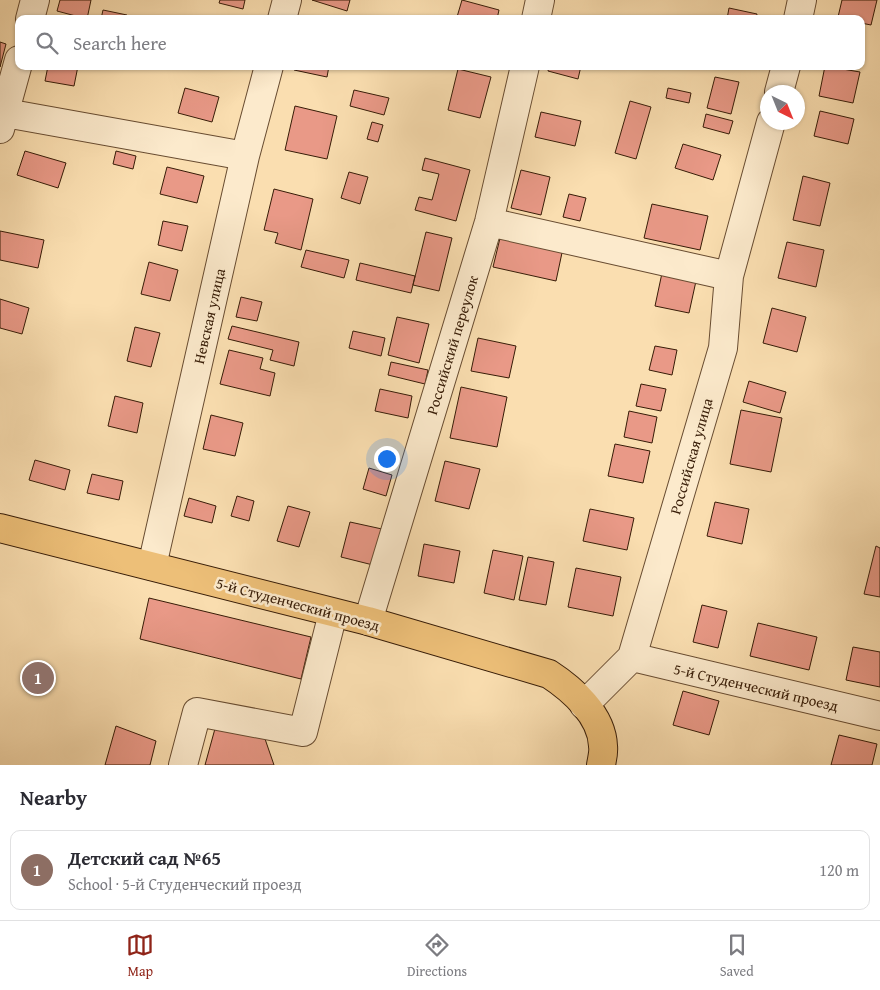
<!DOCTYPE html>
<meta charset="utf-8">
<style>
:root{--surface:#fff;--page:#f2f2f3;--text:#2b2b33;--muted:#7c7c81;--line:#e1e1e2;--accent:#8f2418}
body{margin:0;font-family:"Gentium Book Plus",serif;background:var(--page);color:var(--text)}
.compass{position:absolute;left:760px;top:85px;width:45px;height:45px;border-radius:50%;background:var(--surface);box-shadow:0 1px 4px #0004;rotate:137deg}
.you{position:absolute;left:386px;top:458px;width:18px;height:18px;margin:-12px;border:4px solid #fff;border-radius:50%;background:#1a73e8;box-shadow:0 0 0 8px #1a73e833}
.badge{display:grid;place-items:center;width:32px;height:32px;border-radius:50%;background:var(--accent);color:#fff;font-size:16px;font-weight:700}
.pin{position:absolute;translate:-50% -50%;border:2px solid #fff;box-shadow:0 1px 5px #0006}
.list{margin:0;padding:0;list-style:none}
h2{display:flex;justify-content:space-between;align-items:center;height:65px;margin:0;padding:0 20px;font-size:21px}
h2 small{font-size:16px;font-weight:400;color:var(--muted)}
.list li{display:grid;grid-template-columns:32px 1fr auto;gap:15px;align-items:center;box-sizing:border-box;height:80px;margin:0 10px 10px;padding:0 10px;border:1px solid var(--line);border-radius:10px}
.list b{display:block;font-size:19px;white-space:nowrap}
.list p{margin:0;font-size:16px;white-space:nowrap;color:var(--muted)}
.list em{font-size:16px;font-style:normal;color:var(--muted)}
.icon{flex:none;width:28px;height:28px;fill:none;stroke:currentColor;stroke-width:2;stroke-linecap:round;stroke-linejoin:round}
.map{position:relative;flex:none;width:880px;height:765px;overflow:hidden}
.search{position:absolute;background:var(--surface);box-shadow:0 1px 4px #0004;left:15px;right:15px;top:15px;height:55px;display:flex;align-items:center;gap:12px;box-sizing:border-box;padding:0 18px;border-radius:10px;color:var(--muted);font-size:19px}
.sheet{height:155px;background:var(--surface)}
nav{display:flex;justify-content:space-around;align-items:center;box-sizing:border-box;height:70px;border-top:1px solid var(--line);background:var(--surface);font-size:14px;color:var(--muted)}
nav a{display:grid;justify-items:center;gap:2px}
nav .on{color:var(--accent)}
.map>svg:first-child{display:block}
.building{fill:#e99987;stroke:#371c07}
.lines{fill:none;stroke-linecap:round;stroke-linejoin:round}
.minor-casing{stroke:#684c31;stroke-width:30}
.major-casing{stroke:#371c07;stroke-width:30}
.minor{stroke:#fceacc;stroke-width:28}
.major{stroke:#edbf78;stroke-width:28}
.labels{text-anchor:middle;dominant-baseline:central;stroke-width:5;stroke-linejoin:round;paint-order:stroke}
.street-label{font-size:15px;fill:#371c07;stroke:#fceacc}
</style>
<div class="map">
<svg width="880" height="765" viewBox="0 0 880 765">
<rect width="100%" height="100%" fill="#fadeb0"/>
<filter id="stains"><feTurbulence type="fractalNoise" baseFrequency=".004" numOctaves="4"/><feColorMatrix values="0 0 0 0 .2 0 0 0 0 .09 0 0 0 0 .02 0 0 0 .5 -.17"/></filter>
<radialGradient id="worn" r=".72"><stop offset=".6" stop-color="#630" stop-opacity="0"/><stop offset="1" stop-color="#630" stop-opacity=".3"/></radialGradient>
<path class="building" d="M 60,0 L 91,0 L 87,19 L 57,11 Z
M 220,0 L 245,0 L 243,9 L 219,3 Z
M 312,0 L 350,0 L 347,11 Z
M 462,0 L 499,10 L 497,19 L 457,17 Z
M 842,0 L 877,0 L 871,25 L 861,23 L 861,19 L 838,17 Z
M 729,8 L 757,14 L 756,19 L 727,19 Z
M 103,10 L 127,15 L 126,19 L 101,19 Z
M 0,42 L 6,44 L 0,67 Z
M 48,66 L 78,66 L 74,86 L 45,81 Z
M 295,66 L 329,66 L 327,77 L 294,70 Z
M 549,66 L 581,66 L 578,79 L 548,71 Z
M 825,66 L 860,72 L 853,103 L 819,96 Z
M 458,69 L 491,77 L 480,118 L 448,110 Z
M 715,77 L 739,82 L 731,114 L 707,108 Z
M 185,88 L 219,97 L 212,122 L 178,113 Z
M 668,88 L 691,93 L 689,103 L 666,98 Z
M 354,90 L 389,98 L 384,115 L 350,106 Z
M 630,101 L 651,107 L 636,159 L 615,153 Z
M 295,106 L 337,116 L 327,159 L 285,150 Z
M 820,111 L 854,119 L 848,144 L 814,136 Z
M 541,112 L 581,121 L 575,146 L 535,137 Z
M 706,114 L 733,121 L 729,134 L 703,127 Z
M 372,122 L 383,125 L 378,142 L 367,139 Z
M 683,144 L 721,155 L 713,180 L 675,168 Z
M 25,151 L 66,163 L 58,188 L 17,175 Z
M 116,151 L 136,156 L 133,169 L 113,164 Z
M 425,158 L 470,170 L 456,221 L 415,210 L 419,197 L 432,200 L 439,174 L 422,170 Z
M 167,167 L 204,176 L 197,203 L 160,194 Z
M 521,170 L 550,177 L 541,215 L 511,208 Z
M 349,172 L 368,177 L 360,204 L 341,198 Z
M 803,176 L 830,183 L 820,226 L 793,220 Z
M 274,189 L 313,199 L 301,250 L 275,243 L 278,233 L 264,230 Z
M 569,194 L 586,198 L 580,221 L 563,217 Z
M 652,204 L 708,216 L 700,250 L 644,238 Z
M 163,221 L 188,226 L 182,251 L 158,245 Z
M 0,231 L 44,240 L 38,268 L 0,260 Z
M 426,232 L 452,238 L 439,291 L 413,285 Z
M 501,234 L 563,248 L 556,281 L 493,267 Z
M 787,242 L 824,250 L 816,287 L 778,278 Z
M 306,250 L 349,260 L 344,278 L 301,267 Z
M 149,262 L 178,270 L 170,301 L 141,294 Z
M 360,263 L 415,276 L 411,293 L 356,280 Z
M 662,273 L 696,281 L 689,313 L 655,306 Z
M 241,297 L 262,302 L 257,321 L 236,317 Z
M 0,299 L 29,308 L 22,334 L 0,328 Z
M 772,308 L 806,317 L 797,352 L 763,343 Z
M 397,317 L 429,324 L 419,363 L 388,355 Z
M 232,326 L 299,342 L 294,366 L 270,360 L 273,350 L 228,339 Z
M 135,327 L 160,333 L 151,367 L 127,361 Z
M 353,331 L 385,338 L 381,356 L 349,348 Z
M 478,338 L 516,346 L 509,378 L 471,371 Z
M 655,346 L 677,350 L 672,375 L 649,370 Z
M 229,350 L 263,358 L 260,369 L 275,373 L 270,396 L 220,384 Z
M 391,362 L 428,370 L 425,384 L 388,375 Z
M 749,381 L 786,392 L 780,413 L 743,402 Z
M 641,384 L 666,389 L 661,411 L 636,406 Z
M 461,387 L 507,397 L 497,447 L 450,438 Z
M 380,389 L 412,396 L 408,418 L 375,411 Z
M 115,396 L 143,403 L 137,433 L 108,426 Z
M 741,410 L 782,418 L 771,472 L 730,464 Z
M 629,411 L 657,417 L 652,443 L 624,437 Z
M 211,415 L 243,423 L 235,456 L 203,449 Z
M 615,444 L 650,451 L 643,483 L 608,476 Z
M 35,460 L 70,470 L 65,490 L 29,480 Z
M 445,461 L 480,469 L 469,509 L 435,501 Z
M 369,468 L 392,475 L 386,496 L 363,489 Z
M 92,474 L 123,481 L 119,500 L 87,493 Z
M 237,496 L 254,501 L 249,521 L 231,516 Z
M 189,498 L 216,506 L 212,523 L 184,516 Z
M 715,502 L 749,509 L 742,544 L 707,536 Z
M 288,506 L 310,512 L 299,547 L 277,541 Z
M 590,509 L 634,518 L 627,550 L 583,541 Z
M 350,522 L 382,529 L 373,565 L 341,557 Z
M 424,544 L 460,551 L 454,583 L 418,576 Z
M 876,546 L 880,548 L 880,597 L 864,594 Z
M 493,550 L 523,556 L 514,600 L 484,593 Z
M 528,557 L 554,562 L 546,605 L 519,600 Z
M 576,568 L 621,577 L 613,616 L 568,607 Z
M 149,598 L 311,637 L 301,679 L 140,639 Z
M 702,605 L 727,611 L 718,648 L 693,642 Z
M 758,623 L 817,637 L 809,670 L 750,656 Z
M 853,647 L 880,652 L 880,687 L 846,680 Z
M 683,691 L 719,701 L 709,735 L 673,725 Z
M 216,725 L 264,736 L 274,765 L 205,765 Z
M 116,726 L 156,741 L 150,765 L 105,765 Z
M 839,735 L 877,744 L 872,765 L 831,765 Z"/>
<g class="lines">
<defs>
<path id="minor" d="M 30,19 L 35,0
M 282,19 L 287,0
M 536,19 L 540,0
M 798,19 L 802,0
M 779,92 L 786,66
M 0,112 L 245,156
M 0,129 L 19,60
M 489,222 L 729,276
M 152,566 L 245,156 L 269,66
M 368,621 L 489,222 L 525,66
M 632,657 L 880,716
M 584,705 L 632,657 L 723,348 L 729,276 L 771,122
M 183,765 L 197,712 L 303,732 L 333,613"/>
<path id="major" d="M 0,528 L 368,621 L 549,674 C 572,689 602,715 603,746 C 604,752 602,759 601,765"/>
</defs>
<use href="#minor" class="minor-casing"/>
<use href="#major" class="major-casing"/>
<use href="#minor" class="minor"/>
<use href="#major" class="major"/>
</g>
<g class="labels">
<g class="street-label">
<text transform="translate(209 316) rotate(-77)">Невская улица</text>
<text transform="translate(452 345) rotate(-73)">Российский переулок</text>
<text transform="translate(691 456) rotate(-74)">Российская улица</text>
<text transform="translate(298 604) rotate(15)">5-й Студенческий проезд</text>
<text transform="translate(756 687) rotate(13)">5-й Студенческий проезд</text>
</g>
</g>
<rect width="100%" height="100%" filter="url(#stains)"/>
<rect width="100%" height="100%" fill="url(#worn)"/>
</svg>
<svg class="compass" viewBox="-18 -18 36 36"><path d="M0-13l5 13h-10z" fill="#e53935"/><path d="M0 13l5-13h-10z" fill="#7c7c81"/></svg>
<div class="you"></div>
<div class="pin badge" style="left:38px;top:678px;background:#8d6e63">1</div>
<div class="search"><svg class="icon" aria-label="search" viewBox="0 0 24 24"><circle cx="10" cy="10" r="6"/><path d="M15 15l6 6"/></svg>Search here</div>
</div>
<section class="sheet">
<h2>Nearby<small></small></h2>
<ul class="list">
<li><span class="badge" style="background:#8d6e63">1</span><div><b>Детский сад №65</b><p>School · 5-й Студенческий проезд</p></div><em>120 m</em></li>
</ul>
</section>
<nav>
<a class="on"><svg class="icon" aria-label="map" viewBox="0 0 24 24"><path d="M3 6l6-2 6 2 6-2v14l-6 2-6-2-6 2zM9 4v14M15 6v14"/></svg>Map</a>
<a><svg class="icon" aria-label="directions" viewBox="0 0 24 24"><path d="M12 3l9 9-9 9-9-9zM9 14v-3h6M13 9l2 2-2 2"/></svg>Directions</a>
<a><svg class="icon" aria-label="saved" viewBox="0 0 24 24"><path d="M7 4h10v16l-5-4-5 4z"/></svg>Saved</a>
</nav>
